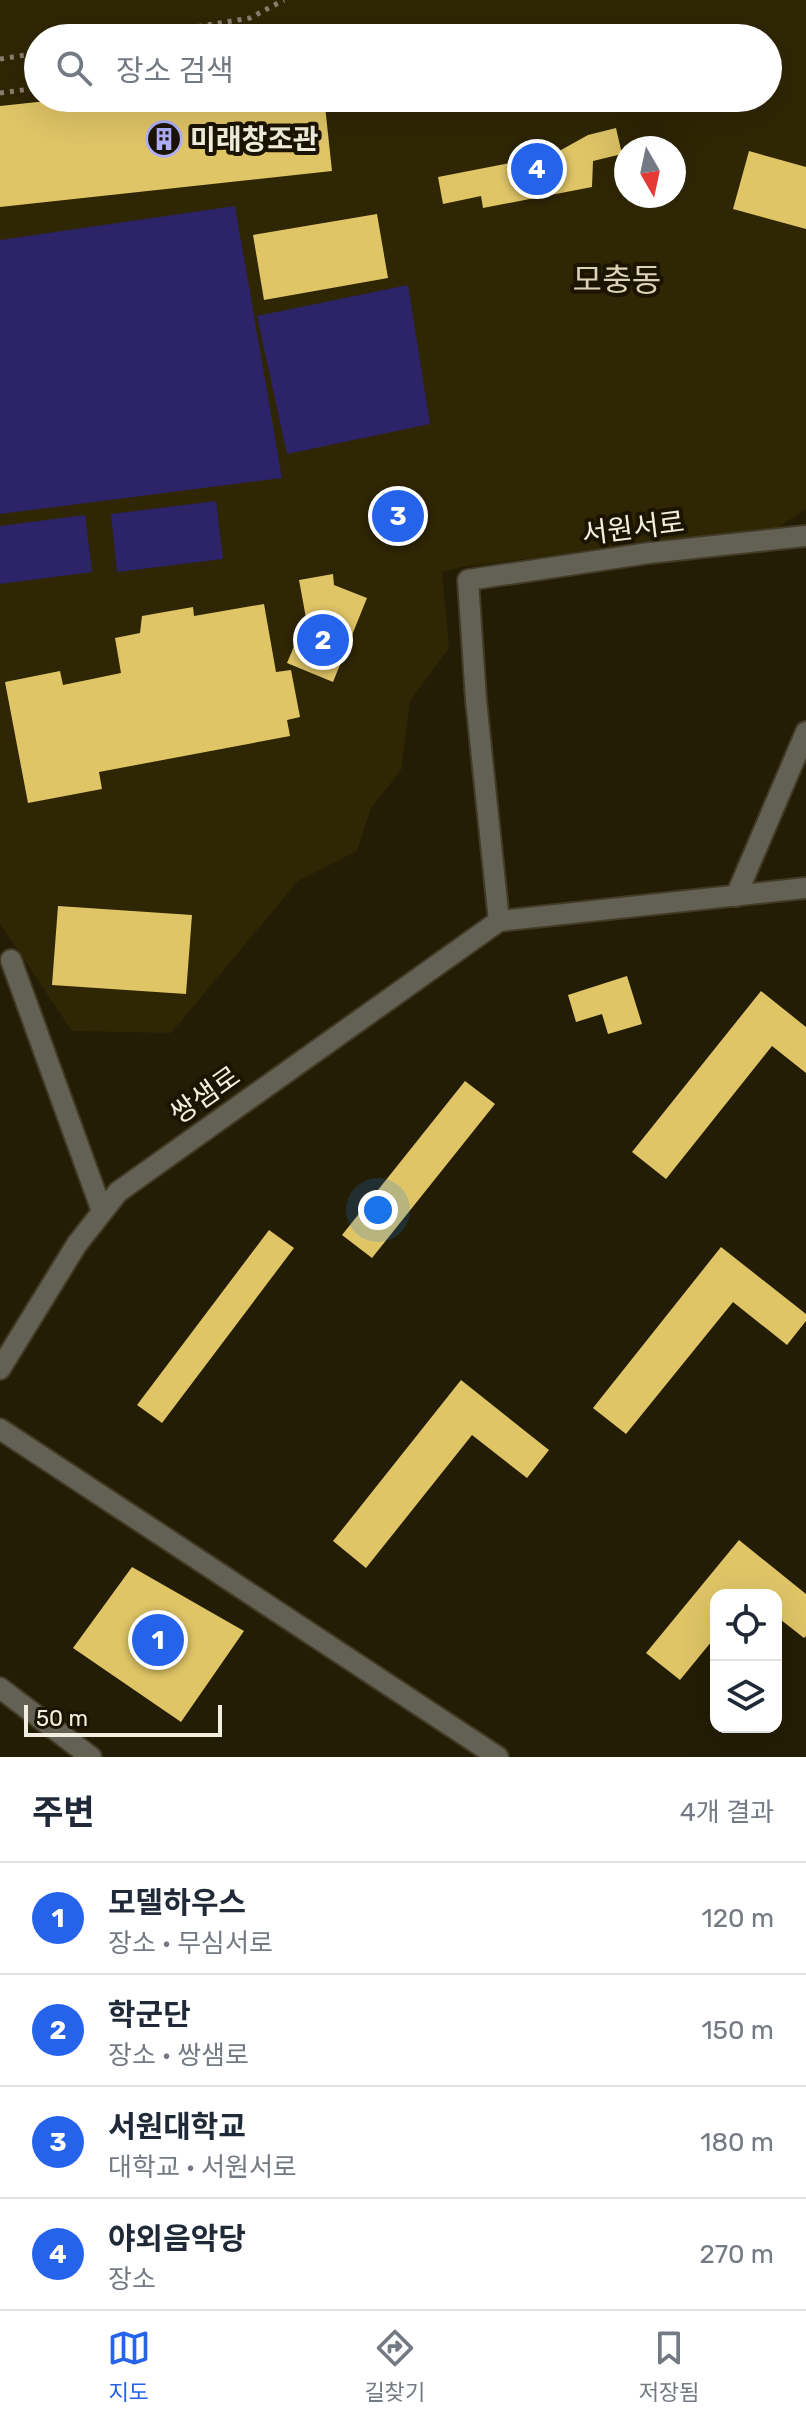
<!DOCTYPE html>
<html lang="ko">
<meta charset="utf-8">
<style>
:root{--surface:#fff;--page:#f2f2f3;--text:#1f2937;--muted:#747a83;--line:#e0e1e3;--accent:#2563eb}
body{margin:0;font-family:Rubik,"Noto Sans KR",sans-serif;background:var(--page);color:var(--text)}
.controls{position:absolute;right:24px;bottom:24px;display:grid;overflow:hidden;border-radius:16px;box-shadow:0 8px 32px #0002}
.controls button{width:72px;height:72px;display:grid;place-items:center;padding:0;border:0;border-bottom:2px solid var(--line);background:var(--surface);color:var(--text);font:40px sans-serif}
.compass{position:absolute;left:614px;top:136px;width:72px;height:72px;border-radius:50%;background:var(--surface);box-shadow:0 8px 32px #0002;rotate:171deg}
.scale{position:absolute;left:24px;bottom:20px;width:198px;box-sizing:border-box;padding-left:8px;border:4px solid #f2eedf;border-top:0;font-size:22px;line-height:28px;white-space:nowrap;color:#f2eedf;-webkit-text-stroke:6px #1b1400;paint-order:stroke}
.you{position:absolute;left:378px;top:1210px;width:28px;height:28px;margin:-20px;border:6px solid #fff;border-radius:50%;background:#1a73e8;box-shadow:0 0 0 12px #1a73e833}
.badge{display:grid;place-items:center;width:52px;height:52px;border-radius:50%;background:var(--accent);color:#fff;font-size:26px;font-weight:700}
.pin{position:absolute;translate:-50% -50%;border:4px solid #fff;box-shadow:0 2px 8px #0006}
.list{margin:0;padding:0;list-style:none}
h2{display:flex;justify-content:space-between;align-items:center;height:104px;margin:0;padding:0 32px;font-size:34px}
h2 small{font-size:26px;font-weight:400;color:var(--muted)}
.list li{display:grid;grid-template-columns:52px 1fr auto;gap:24px;align-items:center;box-sizing:border-box;height:112px;padding:0 32px;border-top:2px solid var(--line)}
.list b{display:block;font-size:30px;white-space:nowrap}
.list p{margin:0;font-size:26px;white-space:nowrap;color:var(--muted)}
.list em{font-size:26px;font-style:normal;color:var(--muted)}
.icon{flex:none;width:44px;height:44px;fill:none;stroke:currentColor;stroke-width:2;stroke-linecap:round;stroke-linejoin:round}
.map{position:relative;flex:none;width:806px;height:1757px;overflow:hidden}
.search{position:absolute;background:var(--surface);box-shadow:0 8px 32px #0002;left:24px;right:24px;top:24px;height:88px;display:flex;align-items:center;gap:20px;box-sizing:border-box;padding:0 28px;border-radius:44px;color:var(--muted);font-size:30px}
.sheet{height:552px;background:var(--surface)}
nav{display:flex;justify-content:space-around;align-items:center;box-sizing:border-box;height:112px;border-top:2px solid var(--line);background:var(--surface);font-size:22px;color:var(--muted)}
nav a{display:grid;justify-items:center;gap:4px}
nav .on{color:var(--accent)}
.map>svg:first-child{display:block}
.built{fill:#2f2604;fill-rule:evenodd}
.green{fill:#2c2368}
.building{fill:#e0c567}
.lines{fill:none;stroke-linecap:round;stroke-linejoin:round}
.minor-casing{stroke:#413a24;stroke-width:24}
.path{stroke:#86806d;stroke-width:5;stroke-dasharray:4 6;stroke-linecap:butt}
.minor{stroke:#636054;stroke-width:20}
.labels{text-anchor:middle;dominant-baseline:central;stroke-width:8;stroke-linejoin:round;paint-order:stroke}
.poi-label{font-size:28px;font-weight:bold;fill:#f2eedf;stroke:#1b1400;text-anchor:start}
.street-label{font-size:28px;fill:#f2eedf;stroke:#1b1400}
.quarter-label{font-size:32px;fill:#dcd3b6;stroke:#1b1400}
</style>
<div class="map">
<svg width="806" height="1757" viewBox="0 0 806 1757">
<rect width="100%" height="100%" fill="#241d05"/>
<path class="built" d="M 0,0 L 806,0 L 806,509 L 774,530 L 688,537 L 462,567 L 442,572 L 449,648 L 410,701 L 401,770 L 371,808 L 357,851 L 298,881 L 171,1033 L 72,1031 L 0,924 ZM 38,38 L 768,38 L 768,98 L 38,98 ZM 626,148 L 674,148 L 674,196 L 626,196 Z"/>
<path class="green" d="M 235,206 L 282,478 L 0,514 L 0,240 Z
M 408,285 L 430,424 L 287,454 L 257,316 Z
M 216,501 L 223,559 L 117,572 L 111,514 Z
M 85,515 L 92,572 L 0,584 L 0,526 Z"/>
<path class="building" d="M 75,98 L 82,98 L 83,106 L 148,98 L 315,98 L 325,106 L 332,171 L 0,207 L 0,106 Z
M 616,128 L 622,154 L 593,161 L 592,187 L 483,208 L 481,196 L 443,204 L 438,177 L 552,155 L 588,135 Z
M 749,151 L 806,167 L 806,229 L 733,209 Z
M 377,214 L 388,278 L 264,300 L 253,235 Z
M 333,574 L 334,585 L 367,598 L 333,682 L 287,663 L 306,618 L 299,580 Z
M 264,604 L 276,672 L 291,670 L 300,717 L 287,720 L 290,736 L 99,772 L 102,789 L 28,803 L 5,682 L 60,671 L 63,685 L 121,673 L 115,638 L 140,633 L 142,616 L 193,607 L 194,616 Z
M 58,906 L 192,915 L 186,994 L 52,985 Z
M 627,976 L 642,1024 L 608,1034 L 602,1014 L 576,1022 L 568,995 Z
M 761,991 L 806,1027 L 806,1073 L 772,1046 L 666,1179 L 632,1152 Z
M 465,1081 L 495,1104 L 372,1258 L 342,1235 Z
M 269,1230 L 294,1248 L 162,1423 L 137,1405 Z
M 721,1247 L 806,1314 L 806,1321 L 787,1345 L 733,1302 L 626,1434 L 593,1408 Z
M 461,1380 L 549,1450 L 527,1478 L 472,1435 L 366,1568 L 333,1541 Z
M 739,1540 L 806,1594 L 806,1636 L 804,1638 L 776,1616 L 776,1595 L 716,1595 L 716,1636 L 680,1680 L 646,1653 Z
M 132,1567 L 244,1631 L 181,1722 L 73,1648 Z"/>
<g class="lines">
<defs>
<path id="minor" d="M 736,896 L 806,732
M 499,921 L 476,700 L 468,580 L 649,553 L 806,536
M 11,960 L 102,1211
M 0,1369 L 77,1244 L 118,1192 L 499,921 L 806,888
M 0,1429 L 498,1757
M 0,1688 L 91,1757"/>
</defs>
<use href="#minor" class="minor-casing"/>
<path class="path" d="M 129,38 L 250,18 L 284,0
M 0,59 L 38,53
M 0,93 L 38,88"/>
<use href="#minor" class="minor"/>
</g>
<defs>
<symbol id="building-ring" viewBox="-11 -11 22 22"><circle r="9.5" fill="#1b1400" stroke="#aeaefa" stroke-width="1.5"/><path d="M-4-6H4V6H1V3H-1V6H-4ZM-2.5-4.3h1.7v1.8h-1.7ZM.8-4.3h1.7v1.8H.8ZM-2.5-1h1.7V.8h-1.7ZM.8-1h1.7V.8H.8Z" fill="#aeaefa"/></symbol>
</defs>
<g fill-rule="evenodd">
<use href="#building-ring" x="144" y="119" width="40" height="40"/>
</g>
<g class="labels">
<g class="poi-label">
<text x="190" y="139">미래창조관</text>
</g>
<g class="street-label">
<text transform="translate(633 528) rotate(-7)">서원서로</text>
<text transform="translate(205 1095) rotate(-35)">쌍샘로</text>
</g>
<g class="quarter-label">
<text x="617" y="280">모충동</text>
</g>
</g>
</svg>
<div class="controls">
<button><svg class="icon" aria-label="locate" viewBox="0 0 24 24"><circle cx="12" cy="12" r="6"/><path d="M12 2v4M12 18v4M2 12h4M18 12h4"/></svg></button>
<button><svg class="icon" aria-label="layers" viewBox="0 0 24 24"><path d="M12 4l9 5-9 5-9-5zM3 14l9 5 9-5"/></svg></button>
</div>
<svg class="compass" viewBox="-18 -18 36 36"><path d="M0-13l5 13h-10z" fill="#e53935"/><path d="M0 13l5-13h-10z" fill="#747a83"/></svg>
<div class="scale">50 m</div>
<div class="you"></div>
<div class="pin badge" style="left:158px;top:1640px">1</div>
<div class="pin badge" style="left:323px;top:640px">2</div>
<div class="pin badge" style="left:398px;top:516px">3</div>
<div class="pin badge" style="left:537px;top:169px">4</div>
<div class="search"><svg class="icon" aria-label="search" viewBox="0 0 24 24"><circle cx="10" cy="10" r="6"/><path d="M15 15l6 6"/></svg>장소 검색</div>
</div>
<section class="sheet">
<h2>주변<small>4개 결과</small></h2>
<ul class="list">
<li><span class="badge">1</span><div><b>모델하우스</b><p>장소 · 무심서로</p></div><em>120 m</em></li>
<li><span class="badge">2</span><div><b>학군단</b><p>장소 · 쌍샘로</p></div><em>150 m</em></li>
<li><span class="badge">3</span><div><b>서원대학교</b><p>대학교 · 서원서로</p></div><em>180 m</em></li>
<li><span class="badge">4</span><div><b>야외음악당</b><p>장소</p></div><em>270 m</em></li>
</ul>
</section>
<nav>
<a class="on"><svg class="icon" aria-label="map" viewBox="0 0 24 24"><path d="M3 6l6-2 6 2 6-2v14l-6 2-6-2-6 2zM9 4v14M15 6v14"/></svg>지도</a>
<a><svg class="icon" aria-label="directions" viewBox="0 0 24 24"><path d="M12 3l9 9-9 9-9-9zM9 14v-3h6M13 9l2 2-2 2"/></svg>길찾기</a>
<a><svg class="icon" aria-label="saved" viewBox="0 0 24 24"><path d="M7 4h10v16l-5-4-5 4z"/></svg>저장됨</a>
</nav>
